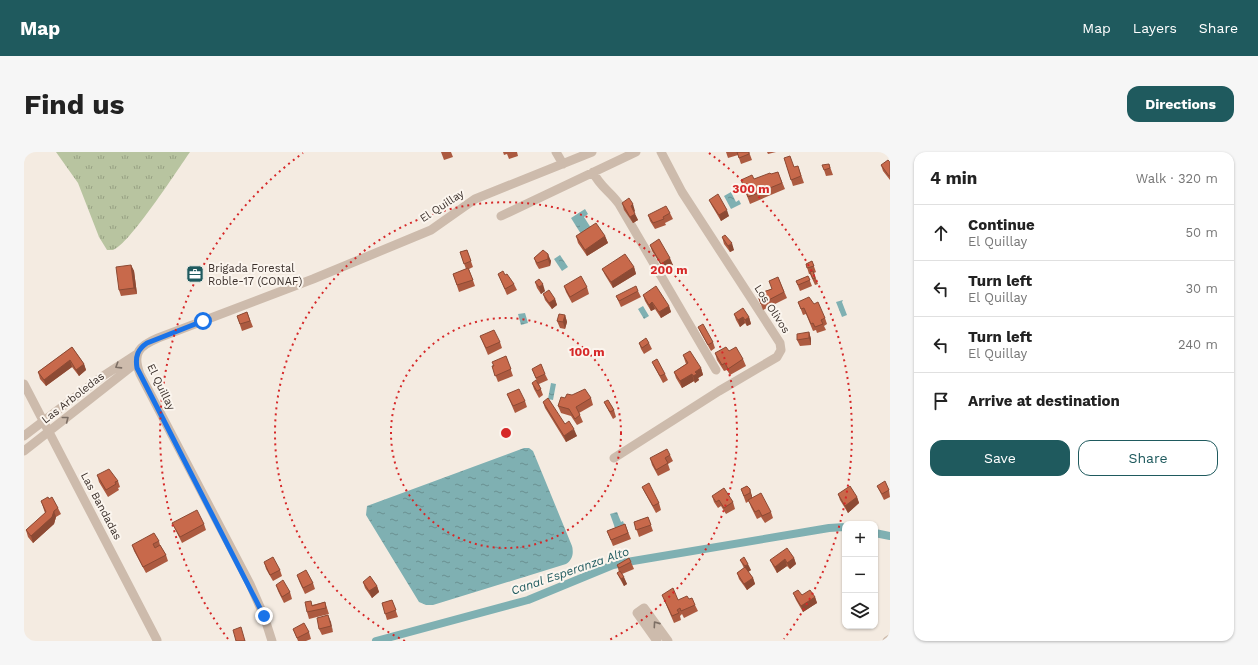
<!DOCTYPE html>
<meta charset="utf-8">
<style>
:root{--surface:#fff;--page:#f6f6f6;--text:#222;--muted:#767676;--line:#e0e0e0;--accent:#1f5a5e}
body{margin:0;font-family:"Work Sans",sans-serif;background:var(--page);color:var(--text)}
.controls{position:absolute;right:12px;bottom:12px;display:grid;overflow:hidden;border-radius:8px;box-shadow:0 1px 3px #0004}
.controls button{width:36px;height:36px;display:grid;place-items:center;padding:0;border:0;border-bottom:1px solid var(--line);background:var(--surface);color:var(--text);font:20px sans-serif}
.stop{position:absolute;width:12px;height:12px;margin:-9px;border:3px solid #1a73e8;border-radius:50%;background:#fff}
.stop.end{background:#1a73e8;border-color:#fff;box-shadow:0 1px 4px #0008}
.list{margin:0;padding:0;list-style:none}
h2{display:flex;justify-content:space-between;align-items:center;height:52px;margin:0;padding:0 16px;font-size:17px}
h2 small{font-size:13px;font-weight:400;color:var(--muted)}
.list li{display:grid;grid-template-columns:26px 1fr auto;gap:12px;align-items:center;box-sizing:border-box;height:56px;padding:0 16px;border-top:1px solid var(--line)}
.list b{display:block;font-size:15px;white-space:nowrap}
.list p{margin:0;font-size:13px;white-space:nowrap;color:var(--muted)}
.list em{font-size:13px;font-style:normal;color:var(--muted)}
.actions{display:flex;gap:8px;padding:12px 16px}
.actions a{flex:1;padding:9px 0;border:1px solid var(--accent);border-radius:12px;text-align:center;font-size:14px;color:var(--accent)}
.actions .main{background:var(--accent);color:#fff}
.icon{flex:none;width:22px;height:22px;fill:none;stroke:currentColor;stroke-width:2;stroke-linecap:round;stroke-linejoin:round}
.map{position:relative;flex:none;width:866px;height:489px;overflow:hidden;border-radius:12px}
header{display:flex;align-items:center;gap:24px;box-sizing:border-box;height:56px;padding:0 20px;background:var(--accent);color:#fff}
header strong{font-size:19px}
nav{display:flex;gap:22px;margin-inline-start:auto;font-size:14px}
.intro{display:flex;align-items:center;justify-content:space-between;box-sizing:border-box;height:96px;padding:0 24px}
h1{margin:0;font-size:28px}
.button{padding:10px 18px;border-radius:12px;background:var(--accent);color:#fff;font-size:14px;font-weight:700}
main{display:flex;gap:24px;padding:0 24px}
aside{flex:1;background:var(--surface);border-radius:12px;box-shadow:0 1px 3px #0004}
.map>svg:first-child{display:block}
.grass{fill:url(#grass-tufts)}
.water{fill:url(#water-ripples)}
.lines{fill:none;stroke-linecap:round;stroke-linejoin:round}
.canal{stroke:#7fb0b2;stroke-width:8}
.minor{stroke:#cdbbac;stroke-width:9}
.wall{fill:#ac5a40}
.shaded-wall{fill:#8c4a34}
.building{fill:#c8694b;stroke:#8c4a34}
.oneway{stroke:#7d6f65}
.route{stroke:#1a73e8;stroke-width:5}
.ring{fill:none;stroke:#d62828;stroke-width:2;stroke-dasharray:2 4}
.labels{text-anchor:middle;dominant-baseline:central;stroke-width:4;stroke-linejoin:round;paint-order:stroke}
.street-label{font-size:11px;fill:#3b302b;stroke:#fbf5ee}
.poi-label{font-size:11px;fill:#3b302b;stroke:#fbf5ee;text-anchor:start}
.water-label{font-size:12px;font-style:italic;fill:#1f5a5e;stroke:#fbf5ee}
.centre{fill:#d62828;stroke:#fbf5ee;stroke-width:2}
.ring-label{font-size:12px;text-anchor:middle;font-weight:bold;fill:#d62828;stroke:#fbf5ee;stroke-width:4;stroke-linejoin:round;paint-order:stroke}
</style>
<header>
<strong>Map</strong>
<nav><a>Map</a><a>Layers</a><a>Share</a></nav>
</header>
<div class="intro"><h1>Find us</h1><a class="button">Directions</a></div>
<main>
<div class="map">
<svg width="866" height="489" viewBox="0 0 866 489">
<defs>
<pattern id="grass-tufts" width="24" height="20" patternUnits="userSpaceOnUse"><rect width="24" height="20" fill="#b8c4a0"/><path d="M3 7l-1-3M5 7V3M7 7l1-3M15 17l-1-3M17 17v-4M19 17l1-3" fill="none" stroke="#97a083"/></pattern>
<pattern id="water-ripples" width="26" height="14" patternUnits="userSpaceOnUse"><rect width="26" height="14" fill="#7fb0b2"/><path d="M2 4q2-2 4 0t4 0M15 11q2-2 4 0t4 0" fill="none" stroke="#699091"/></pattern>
</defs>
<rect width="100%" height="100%" fill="#f4ebe1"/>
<path class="grass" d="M 32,0 L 166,0 C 154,17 105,93 89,98 C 87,98 85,98 83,98 L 75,85 L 54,31 Z"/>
<path class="water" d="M 707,40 L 712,50 L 715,48 L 717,52 L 707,57 L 700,44 Z
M 561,57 L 564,62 L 560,65 L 567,76 L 557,82 L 547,66 Z
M 536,103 L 544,115 L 538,119 L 530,107 Z
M 819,148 L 818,150 L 823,163 L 818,165 L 812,150 Z
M 619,154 L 625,164 L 620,167 L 614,157 Z
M 501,161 L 504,171 L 497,173 L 494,162 Z
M 527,231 L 532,232 L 529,248 L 524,247 Z
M 500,296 L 505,296 L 509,299 L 548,394 C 550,402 548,408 542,412 L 409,453 L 402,453 L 395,450 L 342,363 L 343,354 Z
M 593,360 L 597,370 L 599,369 L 600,372 L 591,376 L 586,362 Z"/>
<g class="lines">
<path class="canal" d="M 851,381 L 866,384
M 352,489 L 504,448 L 589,413 L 603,410 L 805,376 L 821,375"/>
<path class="minor" d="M 532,0 L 539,12
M 569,20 C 576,35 586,39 595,52 L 692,218
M 477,64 L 612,0
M 0,232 L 133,488
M 0,284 L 76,226 L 113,202
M 0,299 L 112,211
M 590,306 L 695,239 L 753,205 L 757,198 L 756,191 L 658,40 L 637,0
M 248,489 L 240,464 L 226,432 L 116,222 C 108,201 115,194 134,186 L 289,127 L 407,78 L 451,47 L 568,0
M 633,489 L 613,461 L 620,456 L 644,489
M 863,489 L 866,487"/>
</g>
<path class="wall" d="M 417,0 L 427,0 L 429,5 L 420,8 Z
M 479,0 L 493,0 L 494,4 L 485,7 L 483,2 L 480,3 Z
M 702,0 L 725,0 L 728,8 L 717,12 L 714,3 L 704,6 Z
M 743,0 L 752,0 L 744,2 Z
M 760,6 L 770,15 L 774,14 L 780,31 L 769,34 Z
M 866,10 L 866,28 L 859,19 L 857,13 Z
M 805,12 L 809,23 L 802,24 L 800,18 Z
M 754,20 L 761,37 L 726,52 L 717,28 L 730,27 L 747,22 Z
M 685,48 L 705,64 L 697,69 L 688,54 Z
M 598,51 L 611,59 L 610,60 L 614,68 L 609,71 L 600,58 Z
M 646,61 L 649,67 L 641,71 L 642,73 L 631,77 L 626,69 L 624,63 Z
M 552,84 L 581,84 L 584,91 L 563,104 L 554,91 Z
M 698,85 L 710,98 L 706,100 L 700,92 Z
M 626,93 L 649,113 L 640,118 L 628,99 Z
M 443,98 L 449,115 L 445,117 L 451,134 L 435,140 L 429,122 L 442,117 L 436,100 Z
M 519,98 L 527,109 L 526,114 L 515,117 L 512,112 L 510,106 Z
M 788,109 L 792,120 L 790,121 L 794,132 L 791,133 L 786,122 L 785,122 L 782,112 Z
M 107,113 L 110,119 L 113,142 L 97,144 L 95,138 Z
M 610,115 L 612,122 L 589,136 L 581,123 L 578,117 Z
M 474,122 L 481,123 L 490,132 L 493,138 L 483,143 Z
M 784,124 L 788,134 L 776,139 L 772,129 Z
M 754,125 L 763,146 L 739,158 L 733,142 L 748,137 Z
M 511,130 L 521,139 L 517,142 L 513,136 Z
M 540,134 L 563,135 L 565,142 L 548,151 L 542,140 Z
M 614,139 L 617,145 L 597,155 L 592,144 Z
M 519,142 L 531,147 L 533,153 L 528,157 L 521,148 Z
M 619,143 L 645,154 L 647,160 L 637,166 L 631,157 L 627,159 L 621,149 Z
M 774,150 L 801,166 L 803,172 L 800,174 L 802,178 L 793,181 L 792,178 L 789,179 L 782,162 L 779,163 Z
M 223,160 L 229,175 L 218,179 L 213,164 Z
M 710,162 L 725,165 L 727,172 L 723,174 L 721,171 L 716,175 L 712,168 Z
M 541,163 L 543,170 L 541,177 L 536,176 L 533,169 Z
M 674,175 L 689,190 L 691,196 L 687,199 L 677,181 Z
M 785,180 L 787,187 L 787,193 L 776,194 L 773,188 Z
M 456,184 L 476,190 L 478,196 L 464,203 Z
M 615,191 L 625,191 L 628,197 L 620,202 L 617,197 Z
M 48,195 L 60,212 L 62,218 L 55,224 L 48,215 L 22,234 L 16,227 L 14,220 Z
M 705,199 L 719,207 L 722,214 L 706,223 L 703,218 L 700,219 L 693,208 L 691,201 Z
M 659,203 L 677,216 L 679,223 L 674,226 L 675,228 L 671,231 L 670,229 L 658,236 L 652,226 L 650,220 L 662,212 Z
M 482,204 L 489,224 L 474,230 L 468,214 Z
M 628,210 L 641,222 L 644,228 L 639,231 L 631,216 Z
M 508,217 L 521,222 L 524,228 L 515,232 L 519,243 L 515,246 L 510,237 L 508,231 L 514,232 Z
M 483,242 L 501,249 L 503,255 L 491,261 Z
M 548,243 L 567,246 L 569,253 L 555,261 L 559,270 L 553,273 L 547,264 L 537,261 L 534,254 L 541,246 Z
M 519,250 L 553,284 L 542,290 L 521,256 Z
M 580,250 L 590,258 L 592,265 L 589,267 L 583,256 Z
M 646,303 L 649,309 L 644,312 L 646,318 L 634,324 L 628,313 L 626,306 Z
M 73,323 L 94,329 L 96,335 L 94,336 L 95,338 L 84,345 L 75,330 Z
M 723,334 L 728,344 L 728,346 L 747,360 L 749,366 L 741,371 L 737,365 L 733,367 L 727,355 L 725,349 L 722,351 L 717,337 Z
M 853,334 L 865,338 L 866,345 L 860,348 Z
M 618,335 L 635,351 L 637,358 L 632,361 L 621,341 Z
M 814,342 L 833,345 L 835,351 L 824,361 L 816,348 Z
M 688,344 L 709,350 L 711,357 L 702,362 L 697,354 L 694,356 L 690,350 Z
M 25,347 L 34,356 L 37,362 L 32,365 L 30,372 L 9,391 L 4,385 L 2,378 L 21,361 L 17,349 Z
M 624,365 L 629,379 L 615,385 L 610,370 Z
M 148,371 L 180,372 L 182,378 L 158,391 Z
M 601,372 L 607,387 L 589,394 L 583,379 Z
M 135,389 L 136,393 L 142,403 L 144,409 L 122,421 L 110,399 L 108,393 Z
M 770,406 L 772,412 L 766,417 L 763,414 L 753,421 L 749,414 L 746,408 Z
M 716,408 L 727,418 L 724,420 L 729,426 L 731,432 L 723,438 L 715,427 L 713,421 L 720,416 Z
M 240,410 L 256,418 L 258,424 L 249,429 L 242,417 Z
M 607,410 L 610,417 L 598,422 L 603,432 L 600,434 L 596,427 L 593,421 L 595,420 L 593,413 Z
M 273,423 L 289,431 L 291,437 L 281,442 L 275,429 Z
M 339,430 L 353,434 L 355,440 L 348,446 L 341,436 Z
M 252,433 L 266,440 L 268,447 L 260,451 L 254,439 Z
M 769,441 L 778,443 L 791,445 L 793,451 L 779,460 L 772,448 Z
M 638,443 L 654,448 L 665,447 L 671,453 L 674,459 L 660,466 L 658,462 L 656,464 L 657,468 L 650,471 Z
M 368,448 L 374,465 L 363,468 L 358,451 Z
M 301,450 L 305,462 L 285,467 L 283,460 L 288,453 Z
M 304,463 L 309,480 L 298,483 L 295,477 Z
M 269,477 L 285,480 L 287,487 L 282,489 L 274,489 Z"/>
<path class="shaded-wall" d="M 609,52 L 611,59 L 609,61 L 607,54 Z
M 703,58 L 705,64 L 697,69 L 695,63 Z
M 611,62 L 614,68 L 609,71 L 606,65 Z
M 581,84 L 584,91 L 563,104 L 561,98 Z
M 708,91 L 710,98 L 706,100 L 704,94 Z
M 524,102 L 527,109 L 526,114 L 524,107 Z
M 646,106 L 649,113 L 640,118 L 637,112 Z
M 107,113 L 110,119 L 113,142 L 110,136 Z
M 610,115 L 612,122 L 589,136 L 587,130 Z
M 519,132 L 521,139 L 517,142 L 515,135 Z
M 531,147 L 533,153 L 528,157 L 525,151 Z
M 628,150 L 631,157 L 627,159 L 625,153 Z
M 645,154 L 647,160 L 637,166 L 635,160 Z
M 541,163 L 543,170 L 541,177 L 539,170 Z
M 719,165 L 721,171 L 716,175 L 714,168 Z
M 725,165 L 727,172 L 723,174 L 721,168 Z
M 785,180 L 787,187 L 787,193 L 785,186 Z
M 46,208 L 48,215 L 22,234 L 20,228 Z
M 60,212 L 62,218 L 55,224 L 52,218 Z
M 677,216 L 679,223 L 674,226 L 675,228 L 671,231 L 669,224 L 671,220 Z
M 668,222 L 670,229 L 658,236 L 656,229 Z
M 550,277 L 553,284 L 542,290 L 540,284 Z
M 726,337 L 728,344 L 728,347 L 726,341 Z
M 833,345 L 835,351 L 824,361 L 821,354 Z
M 30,359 L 32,365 L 30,372 L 9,391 L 7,384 Z
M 770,406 L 772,412 L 766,417 L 763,411 Z
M 761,407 L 763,414 L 753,421 L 751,415 Z
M 724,412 L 727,418 L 723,421 L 721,414 Z
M 600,425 L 603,432 L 600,434 L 597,427 Z
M 729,426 L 731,432 L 723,438 L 720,432 Z
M 353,434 L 355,440 L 348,446 L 345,439 Z
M 791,445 L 793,451 L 779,460 L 777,454 Z
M 304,463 L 307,470 L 309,480 L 307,474 Z"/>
<path class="building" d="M 713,0 L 725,0 L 725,2 L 715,6 Z
M 766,4 L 770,15 L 774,14 L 777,24 L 767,28 L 760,6 Z
M 864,8 L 866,10 L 866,24 L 865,24 L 857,13 Z
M 805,12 L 806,16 L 800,18 L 798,13 Z
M 754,20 L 758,31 L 724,45 L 717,28 L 728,23 L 730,27 L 746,21 L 747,22 Z
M 694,42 L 703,58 L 695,63 L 685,48 Z
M 605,46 L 609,52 L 607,54 L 611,62 L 606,65 L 598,51 Z
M 642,54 L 646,61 L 639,65 L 640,67 L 629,71 L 624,63 Z
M 572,71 L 581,84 L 561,98 L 552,84 Z
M 701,83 L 708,91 L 704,94 L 698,85 Z
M 635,87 L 646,106 L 637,112 L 626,93 Z
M 443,98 L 447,109 L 440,112 L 436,100 Z
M 519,98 L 524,102 L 524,107 L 513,111 L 510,106 Z
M 601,102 L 610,115 L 587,130 L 578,117 Z
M 788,109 L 790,114 L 783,116 L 782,112 Z
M 107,113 L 110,136 L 95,138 L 92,115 Z
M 444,116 L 449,128 L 433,133 L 429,122 Z
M 479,119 L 481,123 L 483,122 L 490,132 L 481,137 L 474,122 Z
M 789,119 L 791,126 L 789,127 L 786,120 Z
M 557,124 L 563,135 L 546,145 L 540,134 Z
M 784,124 L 786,128 L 774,133 L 772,129 Z
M 754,125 L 760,140 L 737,152 L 733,142 L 748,137 L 745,129 Z
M 515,127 L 519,132 L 515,135 L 511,130 Z
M 612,134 L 614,139 L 595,149 L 592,144 Z
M 632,134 L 645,154 L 635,160 L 628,150 L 625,153 L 619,143 Z
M 525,138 L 531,147 L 525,151 L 519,142 Z
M 785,145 L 790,152 L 794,150 L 801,166 L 797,168 L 799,172 L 791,175 L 789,171 L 787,172 L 780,156 L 777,157 L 774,150 Z
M 719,156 L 725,165 L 721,168 L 719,165 L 714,168 L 710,162 Z
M 223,160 L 226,169 L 216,172 L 213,164 Z
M 535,162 L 541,163 L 539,170 L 533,169 Z
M 679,172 L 689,190 L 684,193 L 674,175 Z
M 470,178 L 476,190 L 462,196 L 456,184 Z
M 785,180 L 785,186 L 773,188 L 773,182 Z
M 622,186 L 625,191 L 618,196 L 615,191 Z
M 48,195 L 60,212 L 52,218 L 46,208 L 20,228 L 14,220 Z
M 702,195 L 705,199 L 712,195 L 719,207 L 704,217 L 701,211 L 698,213 L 691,201 Z
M 666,199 L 677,216 L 671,220 L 673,222 L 669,224 L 668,222 L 656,229 L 650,220 L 664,211 L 659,203 Z
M 482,204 L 487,217 L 471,224 L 468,214 L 470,214 L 468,210 Z
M 633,207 L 641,222 L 636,224 L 628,210 Z
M 517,212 L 521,222 L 512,226 L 508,217 Z
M 512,228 L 517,237 L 513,239 L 508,231 Z
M 495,237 L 501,249 L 489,254 L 483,242 Z
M 561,237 L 567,246 L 552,255 L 556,263 L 551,267 L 545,257 L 534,254 L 537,245 L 541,246 L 543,242 L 548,243 Z
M 524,246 L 541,272 L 545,269 L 550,277 L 540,284 L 519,250 Z
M 584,248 L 590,258 L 586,260 L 580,250 Z
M 643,297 L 646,303 L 641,306 L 644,311 L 632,318 L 626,306 Z
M 85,317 L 94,329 L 91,330 L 92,332 L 82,338 L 73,323 Z
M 861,329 L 865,338 L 858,342 L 853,334 Z
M 625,331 L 635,351 L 629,354 L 618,335 Z
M 723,334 L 726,337 L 726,341 L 720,344 L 717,337 Z
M 826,334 L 833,345 L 821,354 L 814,342 Z
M 700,336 L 709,350 L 700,356 L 695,348 L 692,350 L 688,344 Z
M 737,341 L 747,360 L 738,364 L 735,358 L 731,360 L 724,348 Z
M 24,345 L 25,347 L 28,345 L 34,356 L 30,359 L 28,365 L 7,384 L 2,378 L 22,360 L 17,349 Z
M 173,358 L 180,372 L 156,385 L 148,371 Z
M 624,365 L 627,373 L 612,378 L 610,370 Z
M 601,372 L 604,381 L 587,388 L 583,379 Z
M 130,381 L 135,389 L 129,392 L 131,396 L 136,393 L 142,403 L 119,415 L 108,393 Z
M 763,396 L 770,406 L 763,411 L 761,407 L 751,415 L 746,408 Z
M 249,405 L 256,418 L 246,423 L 240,410 Z
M 720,405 L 724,412 L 721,414 L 716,408 Z
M 605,406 L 607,410 L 595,416 L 593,413 Z
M 721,415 L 729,426 L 720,432 L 713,421 Z
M 282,418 L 289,431 L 279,436 L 273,423 Z
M 596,419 L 600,425 L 597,427 L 593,421 Z
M 346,424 L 353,434 L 345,439 L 339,430 Z
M 259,428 L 266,440 L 258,445 L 252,433 Z
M 649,436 L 654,448 L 663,444 L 665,447 L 668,446 L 671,453 L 657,459 L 656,456 L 653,458 L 655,461 L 648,464 L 638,443 Z
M 774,438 L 778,443 L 786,438 L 791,445 L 777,454 L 769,441 Z
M 368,448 L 372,458 L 361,462 L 358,451 Z
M 287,449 L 288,454 L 301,450 L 302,456 L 283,460 L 281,450 Z
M 304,463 L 307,474 L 295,477 L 293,466 Z
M 280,471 L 285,480 L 273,486 L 269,477 Z
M 217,475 L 221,489 L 212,489 L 209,478 Z"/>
<defs><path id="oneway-chevron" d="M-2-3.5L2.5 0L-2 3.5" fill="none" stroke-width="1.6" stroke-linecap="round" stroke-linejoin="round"/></defs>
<g class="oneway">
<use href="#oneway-chevron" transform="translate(94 214) rotate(148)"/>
<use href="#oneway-chevron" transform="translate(42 267) rotate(-38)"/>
<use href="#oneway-chevron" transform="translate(632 472) rotate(-125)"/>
</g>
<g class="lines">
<path class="route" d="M 179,169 L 123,191 C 114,197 111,204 113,216 L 240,464"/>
</g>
<g class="ring">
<circle cx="482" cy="281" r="115"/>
<path d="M381 489A231 231 0 1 1 583 489"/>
<path d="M204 487A346 346 0 0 1 279 1M685 1A346 346 0 0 1 760 487"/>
</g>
<defs>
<symbol id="office-square" viewBox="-11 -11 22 22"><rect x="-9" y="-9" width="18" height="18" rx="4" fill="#1f5a5e" stroke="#fbf5ee"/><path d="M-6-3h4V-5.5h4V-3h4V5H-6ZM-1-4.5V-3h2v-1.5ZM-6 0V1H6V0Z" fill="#fff"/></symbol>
</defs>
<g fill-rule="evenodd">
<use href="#office-square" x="161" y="112" width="20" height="20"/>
</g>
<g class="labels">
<g class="street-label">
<text transform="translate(418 54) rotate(-33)">El Quillay</text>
<text transform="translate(748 157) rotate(57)">Los Olivos</text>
<text transform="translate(137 235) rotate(64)">El Quillay</text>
<text transform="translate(49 246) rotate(-38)">Las Arboledas</text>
<text transform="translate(77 354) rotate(62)">Las Bandadas</text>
</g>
<g class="poi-label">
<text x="184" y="116">Brigada Forestal<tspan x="184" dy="13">Roble-17 (CONAF)</tspan></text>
</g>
<g class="water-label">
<text transform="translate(546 419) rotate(-19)">Canal Esperanza Alto</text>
</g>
</g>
<circle cx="482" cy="281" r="6" class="centre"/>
<g class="ring-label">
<text x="727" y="41">300 m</text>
<text x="645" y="122">200 m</text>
<text x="563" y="204">100 m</text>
</g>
</svg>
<div class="controls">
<button>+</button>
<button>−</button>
<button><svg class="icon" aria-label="layers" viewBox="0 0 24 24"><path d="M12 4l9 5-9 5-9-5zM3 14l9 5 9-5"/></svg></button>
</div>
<div class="stop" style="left:179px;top:169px"></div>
<div class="stop end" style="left:240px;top:464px"></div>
</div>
<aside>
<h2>4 min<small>Walk · 320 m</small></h2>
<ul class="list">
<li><svg class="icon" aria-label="ahead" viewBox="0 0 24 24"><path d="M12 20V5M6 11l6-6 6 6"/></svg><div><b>Continue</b><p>El Quillay</p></div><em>50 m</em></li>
<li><svg class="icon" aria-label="left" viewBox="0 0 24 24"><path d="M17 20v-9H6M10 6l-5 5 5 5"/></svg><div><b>Turn left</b><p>El Quillay</p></div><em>30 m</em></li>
<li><svg class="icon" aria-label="left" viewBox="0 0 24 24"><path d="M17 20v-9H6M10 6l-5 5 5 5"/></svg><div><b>Turn left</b><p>El Quillay</p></div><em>240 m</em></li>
<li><svg class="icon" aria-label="arrive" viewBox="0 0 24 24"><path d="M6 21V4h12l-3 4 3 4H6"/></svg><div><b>Arrive at destination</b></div></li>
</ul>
<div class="actions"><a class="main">Save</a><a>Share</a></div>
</aside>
</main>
